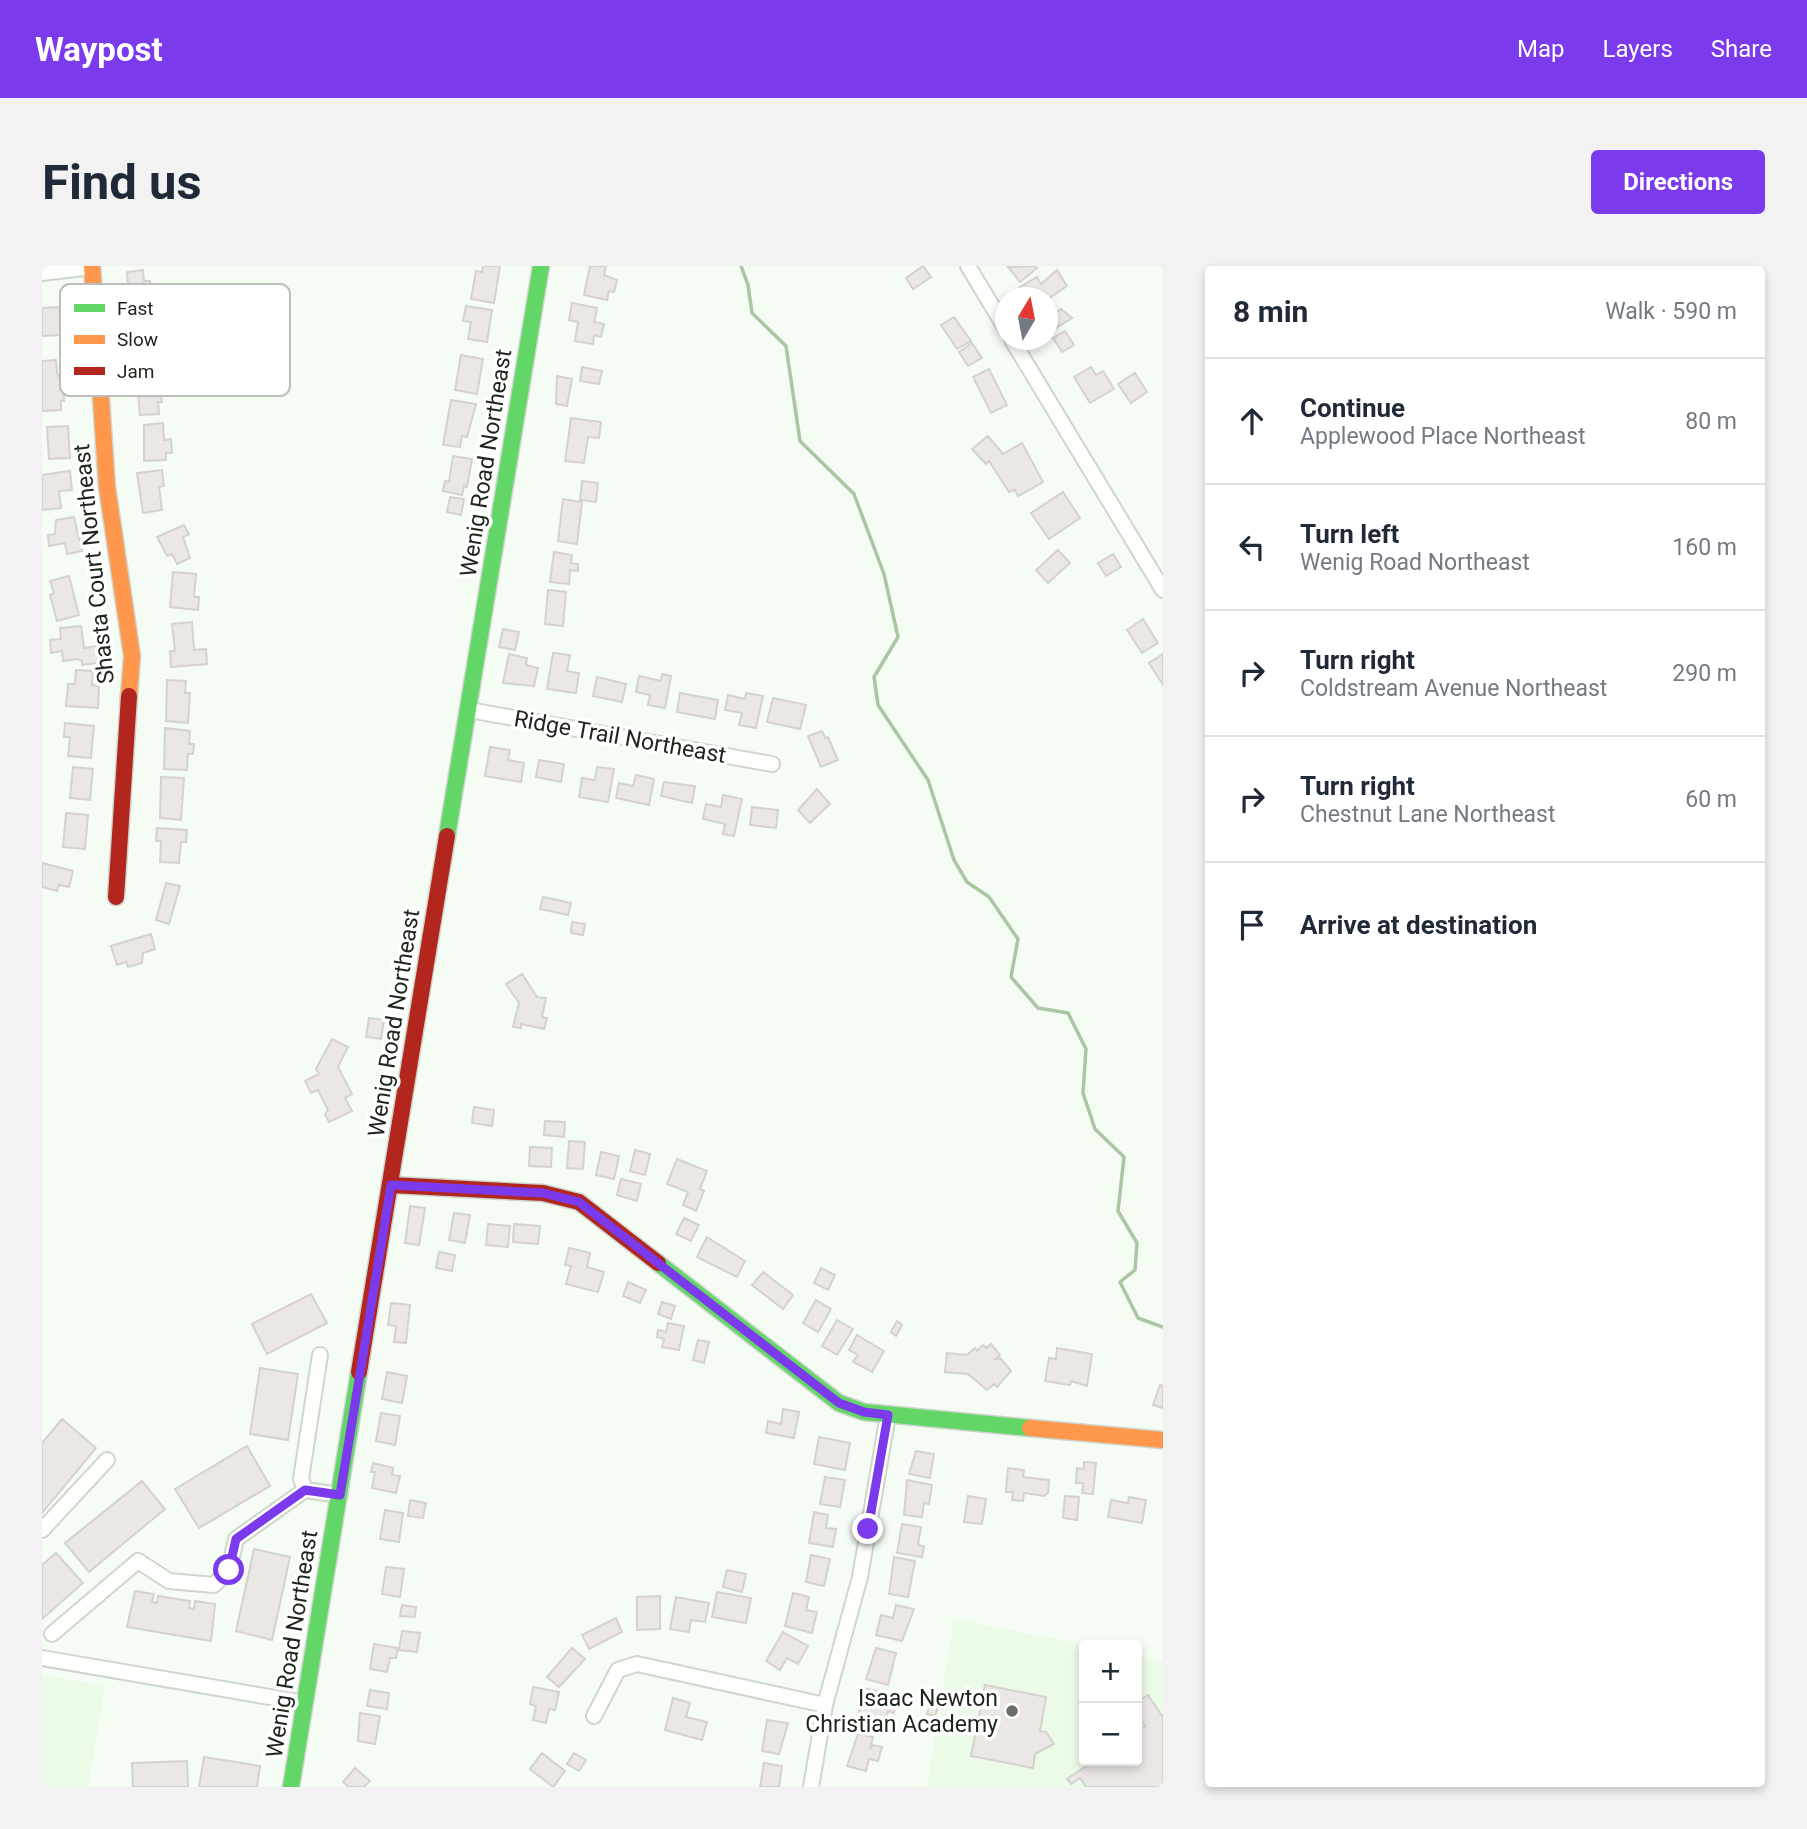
<!DOCTYPE html>
<meta charset="utf-8">
<style>
:root{--surface:#fff;--page:#f2f2f3;--text:#1f2937;--muted:#747a83;--line:#e0e1e3;--accent:#7c3aed}
body{margin:0;font-family:Roboto,sans-serif;background:var(--page);color:var(--text)}
.controls{position:absolute;right:21px;bottom:21px;display:grid;overflow:hidden;border-radius:7px;box-shadow:0 4px 10px #0003}
.controls button{width:63px;height:63px;display:grid;place-items:center;padding:0;border:0;border-bottom:2px solid var(--line);background:var(--surface);color:var(--text);font:35px sans-serif}
.compass{position:absolute;left:953px;top:21px;width:63px;height:63px;border-radius:50%;background:var(--surface);box-shadow:0 4px 10px #0003;rotate:10deg}
.stop{position:absolute;width:21px;height:21px;margin:-16px;border:5px solid #7c3aed;border-radius:50%;background:#fff}
.stop.end{background:#7c3aed;border-color:#fff;box-shadow:0 2px 7px #0008}
.list{margin:0;padding:0;list-style:none}
h2{display:flex;justify-content:space-between;align-items:center;height:91px;margin:0;padding:0 28px;font-size:30px}
h2 small{font-size:23px;font-weight:400;color:var(--muted)}
.list li{display:grid;grid-template-columns:46px 1fr auto;gap:21px;align-items:center;box-sizing:border-box;height:126px;padding:0 28px;border-top:2px solid var(--line)}
.list b{display:block;font-size:26px;white-space:nowrap}
.list p{margin:0;font-size:23px;white-space:nowrap;color:var(--muted)}
.list em{font-size:23px;font-style:normal;color:var(--muted)}
.icon{flex:none;width:38px;height:38px;fill:none;stroke:currentColor;stroke-width:2;stroke-linecap:round;stroke-linejoin:round}
.map{position:relative;flex:none;width:1121px;height:1521px;overflow:hidden;border-radius:7px}
header{display:flex;align-items:center;gap:42px;box-sizing:border-box;height:98px;padding:0 35px;background:var(--accent);color:#fff}
header strong{font-size:33px}
nav{display:flex;gap:38px;margin-inline-start:auto;font-size:24px}
.intro{display:flex;align-items:center;justify-content:space-between;box-sizing:border-box;height:168px;padding:0 42px}
h1{margin:0;font-size:49px}
.button{padding:18px 32px;border-radius:7px;background:var(--accent);color:#fff;font-size:24px;font-weight:700}
main{display:flex;gap:42px;padding:0 42px}
aside{flex:1;background:var(--surface);border-radius:7px;box-shadow:0 4px 10px #0003}
.map>svg:first-child{display:block}
.built{fill:#ebfbe7}
.lines{fill:none;stroke-linecap:round;stroke-linejoin:round}
.stream{stroke:#aac6a4;stroke-width:3.5}
.building{fill:#ebe7e5;stroke:#d5d1cf;stroke-width:2}
.street-casing{stroke:#ced6cd;stroke-width:18}
.fast-casing{stroke:#ced6cd;stroke-width:19}
.slow-casing{stroke:#ced6cd;stroke-width:19}
.jam-casing{stroke:#ced6cd;stroke-width:19}
.street{stroke:#fefffd;stroke-width:14}
.fast{stroke:#63d668;stroke-width:16}
.slow{stroke:#ff974d;stroke-width:16}
.jam{stroke:#b3261e;stroke-width:16}
.route{stroke:#7c3aed;stroke-width:9}
.poi-dot{fill:#697068;stroke:#fff;stroke-width:2.5}
.labels{text-anchor:middle;dominant-baseline:central;stroke-width:7;stroke-linejoin:round;paint-order:stroke}
.street-label{font-size:23px;fill:#1e251c;stroke:#fff}
.poi-label{font-size:23px;fill:#1e251c;stroke:#fff;text-anchor:end}
.key{fill:#fff;stroke:#bcbebb;stroke-width:2}
.key-label{font-size:19px;fill:#1e251c}
</style>
<header>
<strong>Waypost</strong>
<nav><a>Map</a><a>Layers</a><a>Share</a></nav>
</header>
<div class="intro"><h1>Find us</h1><a class="button">Directions</a></div>
<main>
<div class="map">
<svg width="1121" height="1521" viewBox="0 0 1121 1521">
<rect width="100%" height="100%" fill="#f5fcf4"/>
<path class="built" d="M 912,1353 L 1044,1379 L 1042,1495 L 1095,1495 L 1095,1389 L 1121,1395 L 1121,1521 L 885,1521 Z
M 0,1409 L 63,1420 L 46,1521 L 0,1521 Z"/>
<g class="lines">
<path class="stream" d="M 699,0 L 706,19 L 710,47 L 744,80 L 758,175 L 812,228 L 842,308 L 856,371 L 832,411 L 836,439 L 886,514 L 912,594 L 925,616 L 947,631 L 976,673 L 969,711 L 996,742 L 1026,747 L 1044,783 L 1041,827 L 1053,863 L 1082,891 L 1076,945 L 1095,977 L 1093,1004 L 1078,1016 L 1096,1052 L 1121,1061"/>
</g>
<path class="building" d="M 441,0 L 458,0 L 452,37 L 429,33 L 434,5 L 440,6 Z
M 548,0 L 564,0 L 562,9 L 575,14 L 572,26 L 567,25 L 565,34 L 542,29 Z
M 881,0 L 889,11 L 871,23 L 864,12 Z
M 993,0 L 995,2 L 978,16 L 966,1 Z
M 101,4 L 102,15 L 108,15 L 111,45 L 88,46 L 85,6 Z
M 1015,4 L 1025,20 L 1006,33 L 981,32 L 982,27 L 978,21 L 995,11 L 999,18 Z
M 530,37 L 555,42 L 552,56 L 562,58 L 559,71 L 552,69 L 551,78 L 533,75 L 536,56 L 527,54 Z
M 424,40 L 450,44 L 445,76 L 426,73 L 429,56 L 421,55 Z
M 17,41 L 19,69 L 0,70 L 0,42 Z
M 1019,43 L 1030,52 L 1011,64 L 1006,51 Z
M 912,51 L 929,75 L 915,83 L 899,59 Z
M 1023,65 L 1032,79 L 1020,86 L 1011,72 Z
M 930,77 L 940,92 L 926,100 L 917,86 Z
M 419,89 L 441,93 L 435,128 L 413,124 Z
M 14,94 L 15,107 L 17,112 L 21,112 L 22,135 L 19,135 L 19,144 L 0,145 L 0,95 Z
M 540,101 L 560,105 L 557,118 L 538,115 Z
M 1049,101 L 1054,109 L 1061,105 L 1072,123 L 1048,137 L 1032,111 Z
M 947,103 L 965,139 L 949,147 L 931,111 Z
M 114,104 L 120,136 L 116,136 L 117,148 L 98,149 L 94,106 Z
M 1093,107 L 1105,126 L 1089,137 L 1076,118 Z
M 515,110 L 530,113 L 525,140 L 514,138 Z
M 409,134 L 434,138 L 425,171 L 420,170 L 418,181 L 401,179 Z
M 529,152 L 559,156 L 557,172 L 546,171 L 542,197 L 523,195 Z
M 121,157 L 122,174 L 129,173 L 130,187 L 124,187 L 124,194 L 102,195 L 102,159 Z
M 26,160 L 28,192 L 7,193 L 5,161 Z
M 946,170 L 961,188 L 980,177 L 1001,216 L 976,230 L 973,224 L 967,226 L 947,195 L 944,198 L 930,183 Z
M 411,190 L 430,193 L 425,221 L 422,220 L 420,229 L 401,225 L 403,215 L 407,216 Z
M 120,204 L 122,220 L 117,221 L 120,244 L 101,247 L 95,207 Z
M 28,205 L 30,224 L 17,225 L 19,242 L 0,244 L 0,209 Z
M 540,215 L 556,217 L 554,236 L 538,234 Z
M 1021,226 L 1038,252 L 1007,273 L 989,247 Z
M 408,231 L 422,233 L 419,249 L 405,246 Z
M 521,233 L 540,236 L 535,278 L 516,275 Z
M 32,251 L 40,285 L 25,288 L 23,277 L 7,280 L 6,269 L 13,268 L 14,254 Z
M 142,259 L 147,268 L 141,271 L 148,292 L 135,298 L 130,288 L 125,290 L 115,271 Z
M 1016,284 L 1028,297 L 1006,317 L 994,304 Z
M 512,286 L 530,289 L 529,297 L 536,298 L 536,305 L 528,304 L 527,318 L 508,316 Z
M 1071,288 L 1079,301 L 1064,310 L 1056,297 Z
M 131,306 L 154,308 L 152,331 L 157,331 L 156,344 L 128,341 Z
M 27,310 L 37,349 L 15,355 L 8,329 L 12,327 L 8,315 Z
M 506,324 L 524,326 L 521,360 L 503,358 Z
M 1101,353 L 1116,377 L 1100,387 L 1085,364 Z
M 150,356 L 152,384 L 164,383 L 165,398 L 129,401 L 128,385 L 133,385 L 130,358 Z
M 39,360 L 42,382 L 55,380 L 57,397 L 40,399 L 40,395 L 35,393 L 21,395 L 20,385 L 9,387 L 8,374 L 19,373 L 18,362 Z
M 461,363 L 477,366 L 473,384 L 457,381 Z
M 511,387 L 528,389 L 525,405 L 537,407 L 534,427 L 505,423 Z
M 467,388 L 485,392 L 484,399 L 496,402 L 492,420 L 461,417 Z
M 1121,388 L 1121,419 L 1107,397 Z
M 34,404 L 51,405 L 50,419 L 57,420 L 56,442 L 24,440 L 26,418 L 33,418 Z
M 620,408 L 629,410 L 623,442 L 606,439 L 608,429 L 594,426 L 597,410 L 619,415 Z
M 555,411 L 584,418 L 580,436 L 551,430 Z
M 125,414 L 144,415 L 143,427 L 148,427 L 146,457 L 124,455 Z
M 638,427 L 676,434 L 673,453 L 635,446 Z
M 704,427 L 721,430 L 714,462 L 697,459 L 700,447 L 683,444 L 686,429 L 703,433 Z
M 731,432 L 764,439 L 758,463 L 725,456 Z
M 23,457 L 52,460 L 49,492 L 26,490 L 28,471 L 22,471 Z
M 123,462 L 148,465 L 147,478 L 152,478 L 151,488 L 146,488 L 145,504 L 122,503 Z
M 780,465 L 783,472 L 786,471 L 796,494 L 779,501 L 766,470 Z
M 448,481 L 468,484 L 466,494 L 482,497 L 479,516 L 443,510 Z
M 497,494 L 522,498 L 519,516 L 494,511 Z
M 31,501 L 51,503 L 48,534 L 28,532 Z
M 555,501 L 572,503 L 566,536 L 537,531 L 540,512 L 553,514 Z
M 594,509 L 612,513 L 607,539 L 574,532 L 577,517 L 591,520 Z
M 119,511 L 142,512 L 139,554 L 118,552 Z
M 622,516 L 653,520 L 650,537 L 619,530 Z
M 775,523 L 788,538 L 768,557 L 756,544 Z
M 681,529 L 700,533 L 692,570 L 681,568 L 683,558 L 661,553 L 664,538 L 679,541 Z
M 710,541 L 736,544 L 734,562 L 708,559 Z
M 24,547 L 46,549 L 43,583 L 21,581 Z
M 115,562 L 145,564 L 144,576 L 139,576 L 137,597 L 118,596 L 119,575 L 114,575 Z
M 0,597 L 31,605 L 27,621 L 17,619 L 15,625 L 0,621 Z
M 124,617 L 138,620 L 127,658 L 114,654 Z
M 501,631 L 529,637 L 526,649 L 498,643 Z
M 530,656 L 543,658 L 541,669 L 529,667 Z
M 109,668 L 113,683 L 101,687 L 100,697 L 86,701 L 84,696 L 75,699 L 69,680 Z
M 480,708 L 495,731 L 504,732 L 500,751 L 505,752 L 502,763 L 479,758 L 479,762 L 471,761 L 477,737 L 464,718 Z
M 327,752 L 342,754 L 339,773 L 324,771 Z
M 290,773 L 306,781 L 296,801 L 310,828 L 303,832 L 310,845 L 287,856 L 283,848 L 286,844 L 276,824 L 269,827 L 263,815 L 277,808 L 274,803 Z
M 432,841 L 452,844 L 450,860 L 430,857 Z
M 503,855 L 523,856 L 522,871 L 502,869 Z
M 527,875 L 543,876 L 541,903 L 525,902 Z
M 488,881 L 510,882 L 509,901 L 487,900 Z
M 593,884 L 608,888 L 603,909 L 588,905 Z
M 559,886 L 577,890 L 572,913 L 554,909 Z
M 635,893 L 665,905 L 658,923 L 662,925 L 654,945 L 641,939 L 646,926 L 625,918 Z
M 579,913 L 599,918 L 595,935 L 575,929 Z
M 368,940 L 383,942 L 377,979 L 363,977 Z
M 412,947 L 428,949 L 423,977 L 407,974 Z
M 642,952 L 657,959 L 649,975 L 634,968 Z
M 446,958 L 468,960 L 466,981 L 444,979 Z
M 472,958 L 498,960 L 496,978 L 471,976 Z
M 665,971 L 703,995 L 695,1011 L 655,991 Z
M 527,982 L 548,987 L 545,1001 L 562,1006 L 556,1026 L 524,1018 L 529,1000 L 523,999 Z
M 397,986 L 413,989 L 410,1005 L 394,1002 Z
M 779,1002 L 793,1009 L 786,1024 L 772,1017 Z
M 721,1006 L 751,1029 L 741,1043 L 710,1019 Z
M 586,1016 L 604,1024 L 598,1037 L 581,1030 Z
M 269,1028 L 285,1057 L 225,1088 L 210,1058 Z
M 774,1034 L 789,1043 L 776,1066 L 761,1057 Z
M 620,1036 L 633,1040 L 629,1053 L 616,1048 Z
M 349,1037 L 368,1039 L 364,1077 L 352,1076 L 354,1060 L 346,1059 Z
M 795,1054 L 811,1063 L 795,1089 L 780,1080 Z
M 855,1055 L 860,1059 L 854,1070 L 849,1066 Z
M 626,1057 L 642,1060 L 637,1084 L 620,1081 L 622,1073 L 615,1071 L 616,1064 L 624,1066 Z
M 815,1069 L 842,1085 L 830,1106 L 811,1096 L 816,1089 L 807,1084 Z
M 656,1074 L 667,1076 L 662,1097 L 651,1094 Z
M 949,1078 L 958,1089 L 952,1094 L 958,1092 L 969,1105 L 955,1121 L 952,1118 L 945,1124 L 926,1108 L 903,1106 L 905,1087 L 925,1089 L 933,1082 L 935,1085 L 941,1079 L 944,1082 Z
M 1015,1082 L 1050,1088 L 1045,1120 L 1029,1115 L 1028,1119 L 1003,1115 L 1007,1092 L 1014,1093 Z
M 218,1102 L 256,1108 L 246,1174 L 208,1168 Z
M 345,1106 L 365,1110 L 360,1137 L 340,1133 Z
M 1118,1119 L 1121,1120 L 1121,1142 L 1111,1139 Z
M 741,1143 L 757,1146 L 752,1172 L 724,1167 L 726,1155 L 739,1158 Z
M 339,1147 L 358,1150 L 353,1179 L 334,1175 Z
M 20,1153 L 54,1182 L 0,1247 L 0,1177 Z
M 777,1171 L 808,1177 L 803,1204 L 772,1198 Z
M 205,1180 L 228,1220 L 157,1262 L 133,1223 Z
M 874,1185 L 892,1188 L 888,1212 L 867,1208 Z
M 1042,1196 L 1054,1197 L 1051,1228 L 1040,1227 L 1041,1217 L 1034,1217 L 1035,1202 L 1042,1203 Z
M 331,1197 L 351,1202 L 350,1209 L 358,1210 L 354,1227 L 330,1222 L 333,1206 L 329,1206 Z
M 966,1202 L 982,1204 L 981,1211 L 1007,1214 L 1006,1227 L 1002,1230 L 982,1227 L 981,1235 L 970,1234 L 971,1226 L 964,1226 Z
M 783,1211 L 803,1214 L 798,1241 L 778,1238 Z
M 865,1214 L 890,1219 L 887,1238 L 882,1237 L 880,1251 L 862,1249 Z
M 100,1215 L 123,1243 L 47,1306 L 23,1277 Z
M 926,1230 L 944,1233 L 940,1258 L 922,1256 Z
M 1023,1230 L 1037,1231 L 1035,1254 L 1021,1252 Z
M 1087,1231 L 1104,1234 L 1100,1257 L 1066,1251 L 1069,1234 L 1086,1237 Z
M 368,1234 L 384,1237 L 381,1252 L 366,1250 Z
M 343,1244 L 361,1247 L 357,1276 L 338,1273 Z
M 772,1246 L 786,1249 L 784,1262 L 794,1263 L 791,1281 L 767,1277 Z
M 860,1258 L 879,1261 L 876,1279 L 882,1280 L 880,1291 L 855,1287 Z
M 212,1283 L 248,1291 L 230,1374 L 194,1365 Z
M 14,1287 L 41,1317 L 0,1353 L 0,1299 Z
M 769,1289 L 788,1293 L 782,1320 L 764,1316 Z
M 852,1291 L 873,1295 L 866,1331 L 847,1328 Z
M 344,1301 L 362,1303 L 358,1331 L 340,1328 Z
M 685,1304 L 704,1308 L 700,1326 L 681,1321 Z
M 93,1325 L 112,1328 L 110,1336 L 115,1337 L 116,1330 L 148,1335 L 147,1342 L 152,1343 L 153,1335 L 173,1338 L 169,1375 L 85,1361 Z
M 675,1326 L 709,1332 L 704,1357 L 670,1351 Z
M 751,1327 L 767,1331 L 764,1344 L 775,1346 L 770,1367 L 743,1360 Z
M 618,1330 L 618,1363 L 595,1364 L 595,1331 Z
M 634,1331 L 667,1337 L 663,1356 L 649,1354 L 647,1366 L 628,1363 Z
M 360,1339 L 374,1341 L 373,1351 L 358,1350 Z
M 854,1339 L 872,1343 L 860,1375 L 834,1369 L 839,1349 L 851,1352 Z
M 574,1352 L 580,1366 L 547,1383 L 540,1369 Z
M 360,1365 L 378,1367 L 375,1386 L 357,1384 Z
M 741,1366 L 766,1380 L 756,1398 L 745,1392 L 738,1404 L 724,1395 Z
M 332,1378 L 356,1382 L 354,1392 L 348,1392 L 345,1406 L 328,1403 Z
M 530,1382 L 543,1393 L 517,1421 L 505,1411 Z
M 834,1382 L 854,1387 L 846,1419 L 824,1413 Z
M 943,1419 L 1004,1431 L 998,1465 L 1004,1466 L 1012,1478 L 993,1488 L 991,1502 L 929,1490 Z
M 491,1421 L 517,1426 L 513,1444 L 507,1443 L 504,1457 L 491,1454 L 494,1440 L 488,1438 Z
M 821,1422 L 856,1430 L 852,1447 L 846,1445 L 841,1465 L 815,1458 Z
M 328,1424 L 347,1427 L 345,1443 L 325,1440 Z
M 1106,1429 L 1121,1451 L 1121,1521 L 1044,1521 L 1038,1512 L 1029,1518 L 1025,1513 L 1052,1495 L 1095,1495 L 1095,1466 L 1103,1460 L 1095,1448 L 1095,1436 Z
M 631,1432 L 648,1437 L 644,1451 L 665,1456 L 660,1474 L 623,1464 Z
M 888,1438 L 896,1441 L 893,1450 L 885,1448 Z
M 318,1447 L 338,1450 L 333,1478 L 316,1475 Z
M 725,1454 L 746,1457 L 737,1488 L 720,1485 Z
M 816,1468 L 831,1471 L 828,1483 L 831,1479 L 840,1481 L 836,1495 L 827,1493 L 824,1505 L 805,1500 Z
M 500,1487 L 523,1505 L 511,1521 L 488,1503 Z
M 532,1487 L 544,1494 L 537,1505 L 525,1498 Z
M 162,1491 L 218,1500 L 215,1521 L 157,1521 Z
M 145,1495 L 146,1521 L 91,1521 L 90,1497 Z
M 722,1497 L 740,1500 L 737,1521 L 718,1521 Z
M 313,1502 L 328,1515 L 322,1521 L 307,1521 L 301,1516 Z"/>
<g class="lines">
<defs>
<path id="street" d="M 926,0 L 964,63
M 0,7 L 50,1
M 970,74 L 1121,324
M 427,444 L 730,498
M 263,1224 L 259,1213 L 278,1089
M 0,1264 L 65,1194
M 10,1368 L 96,1295 L 127,1315 L 172,1319 L 187,1304 L 194,1273 L 263,1224 L 298,1229
M 0,1392 L 263,1437
M 552,1450 L 576,1404 L 595,1398 L 783,1439
M 769,1521 L 783,1439 L 818,1311 L 846,1149"/>
<path id="fast" d="M 405,570 L 499,0
M 616,997 L 797,1137 L 822,1146 L 988,1162
M 249,1521 L 317,1106"/>
<path id="slow" d="M 50,0 L 65,221 L 90,390 L 87,430
M 988,1162 L 1121,1174"/>
<path id="jam" d="M 74,631 L 87,430
M 349,919 L 501,927 L 537,936 L 616,997
M 317,1106 L 405,570"/>
</defs>
<use href="#street" class="street-casing"/>
<use href="#fast" class="fast-casing"/>
<use href="#slow" class="slow-casing"/>
<use href="#jam" class="jam-casing"/>
<use href="#street" class="street"/>
<use href="#fast" class="fast"/>
<use href="#slow" class="slow"/>
<use href="#jam" class="jam"/>
</g>
<g class="lines">
<path class="route" d="M 187,1304 L 194,1273 L 263,1224 L 298,1229 L 349,919 L 501,927 L 537,936 L 797,1137 L 822,1146 L 846,1149 L 826,1263"/>
</g>
<circle class="poi-dot" cx="970" cy="1445" r="7"/>
<g class="labels">
<g class="street-label">
<text transform="translate(444 197) rotate(-81)">Wenig Road Northeast</text>
<text transform="translate(52 298) rotate(-96)">Shasta Court Northeast</text>
<text transform="translate(578 471) rotate(10)">Ridge Trail Northeast</text>
<text transform="translate(352 757) rotate(-81)">Wenig Road Northeast</text>
<text transform="translate(250 1378) rotate(-81)">Wenig Road Northeast</text>
</g>
<g class="poi-label">
<text x="956" y="1432">Isaac Newton<tspan x="956" dy="26">Christian Academy</tspan></text>
</g>
</g>
<rect x="18" y="18" width="230" height="112" rx="10" class="key"/>
<rect x="32" y="38" width="31" height="8" fill="#63d668"/>
<rect x="32" y="69" width="31" height="9" fill="#ff974d"/>
<rect x="32" y="101" width="31" height="8" fill="#b3261e"/>
<g class="key-label">
<text x="75" y="49">Fast</text>
<text x="75" y="80">Slow</text>
<text x="75" y="112">Jam</text>
</g>
</svg>
<div class="controls">
<button>+</button>
<button>−</button>
</div>
<svg class="compass" viewBox="-18 -18 36 36"><path d="M0-13l5 13h-10z" fill="#e53935"/><path d="M0 13l5-13h-10z" fill="#747a83"/></svg>
<div class="stop" style="left:187px;top:1304px"></div>
<div class="stop end" style="left:826px;top:1263px"></div>
</div>
<aside>
<h2>8 min<small>Walk · 590 m</small></h2>
<ul class="list">
<li><svg class="icon" aria-label="ahead" viewBox="0 0 24 24"><path d="M12 20V5M6 11l6-6 6 6"/></svg><div><b>Continue</b><p>Applewood Place Northeast</p></div><em>80 m</em></li>
<li><svg class="icon" aria-label="left" viewBox="0 0 24 24"><path d="M17 20v-9H6M10 6l-5 5 5 5"/></svg><div><b>Turn left</b><p>Wenig Road Northeast</p></div><em>160 m</em></li>
<li><svg class="icon" aria-label="right" viewBox="0 0 24 24"><path d="M7 20v-9h11M14 6l5 5-5 5"/></svg><div><b>Turn right</b><p>Coldstream Avenue Northeast</p></div><em>290 m</em></li>
<li><svg class="icon" aria-label="right" viewBox="0 0 24 24"><path d="M7 20v-9h11M14 6l5 5-5 5"/></svg><div><b>Turn right</b><p>Chestnut Lane Northeast</p></div><em>60 m</em></li>
<li><svg class="icon" aria-label="arrive" viewBox="0 0 24 24"><path d="M6 21V4h12l-3 4 3 4H6"/></svg><div><b>Arrive at destination</b></div></li>
</ul>
</aside>
</main>
